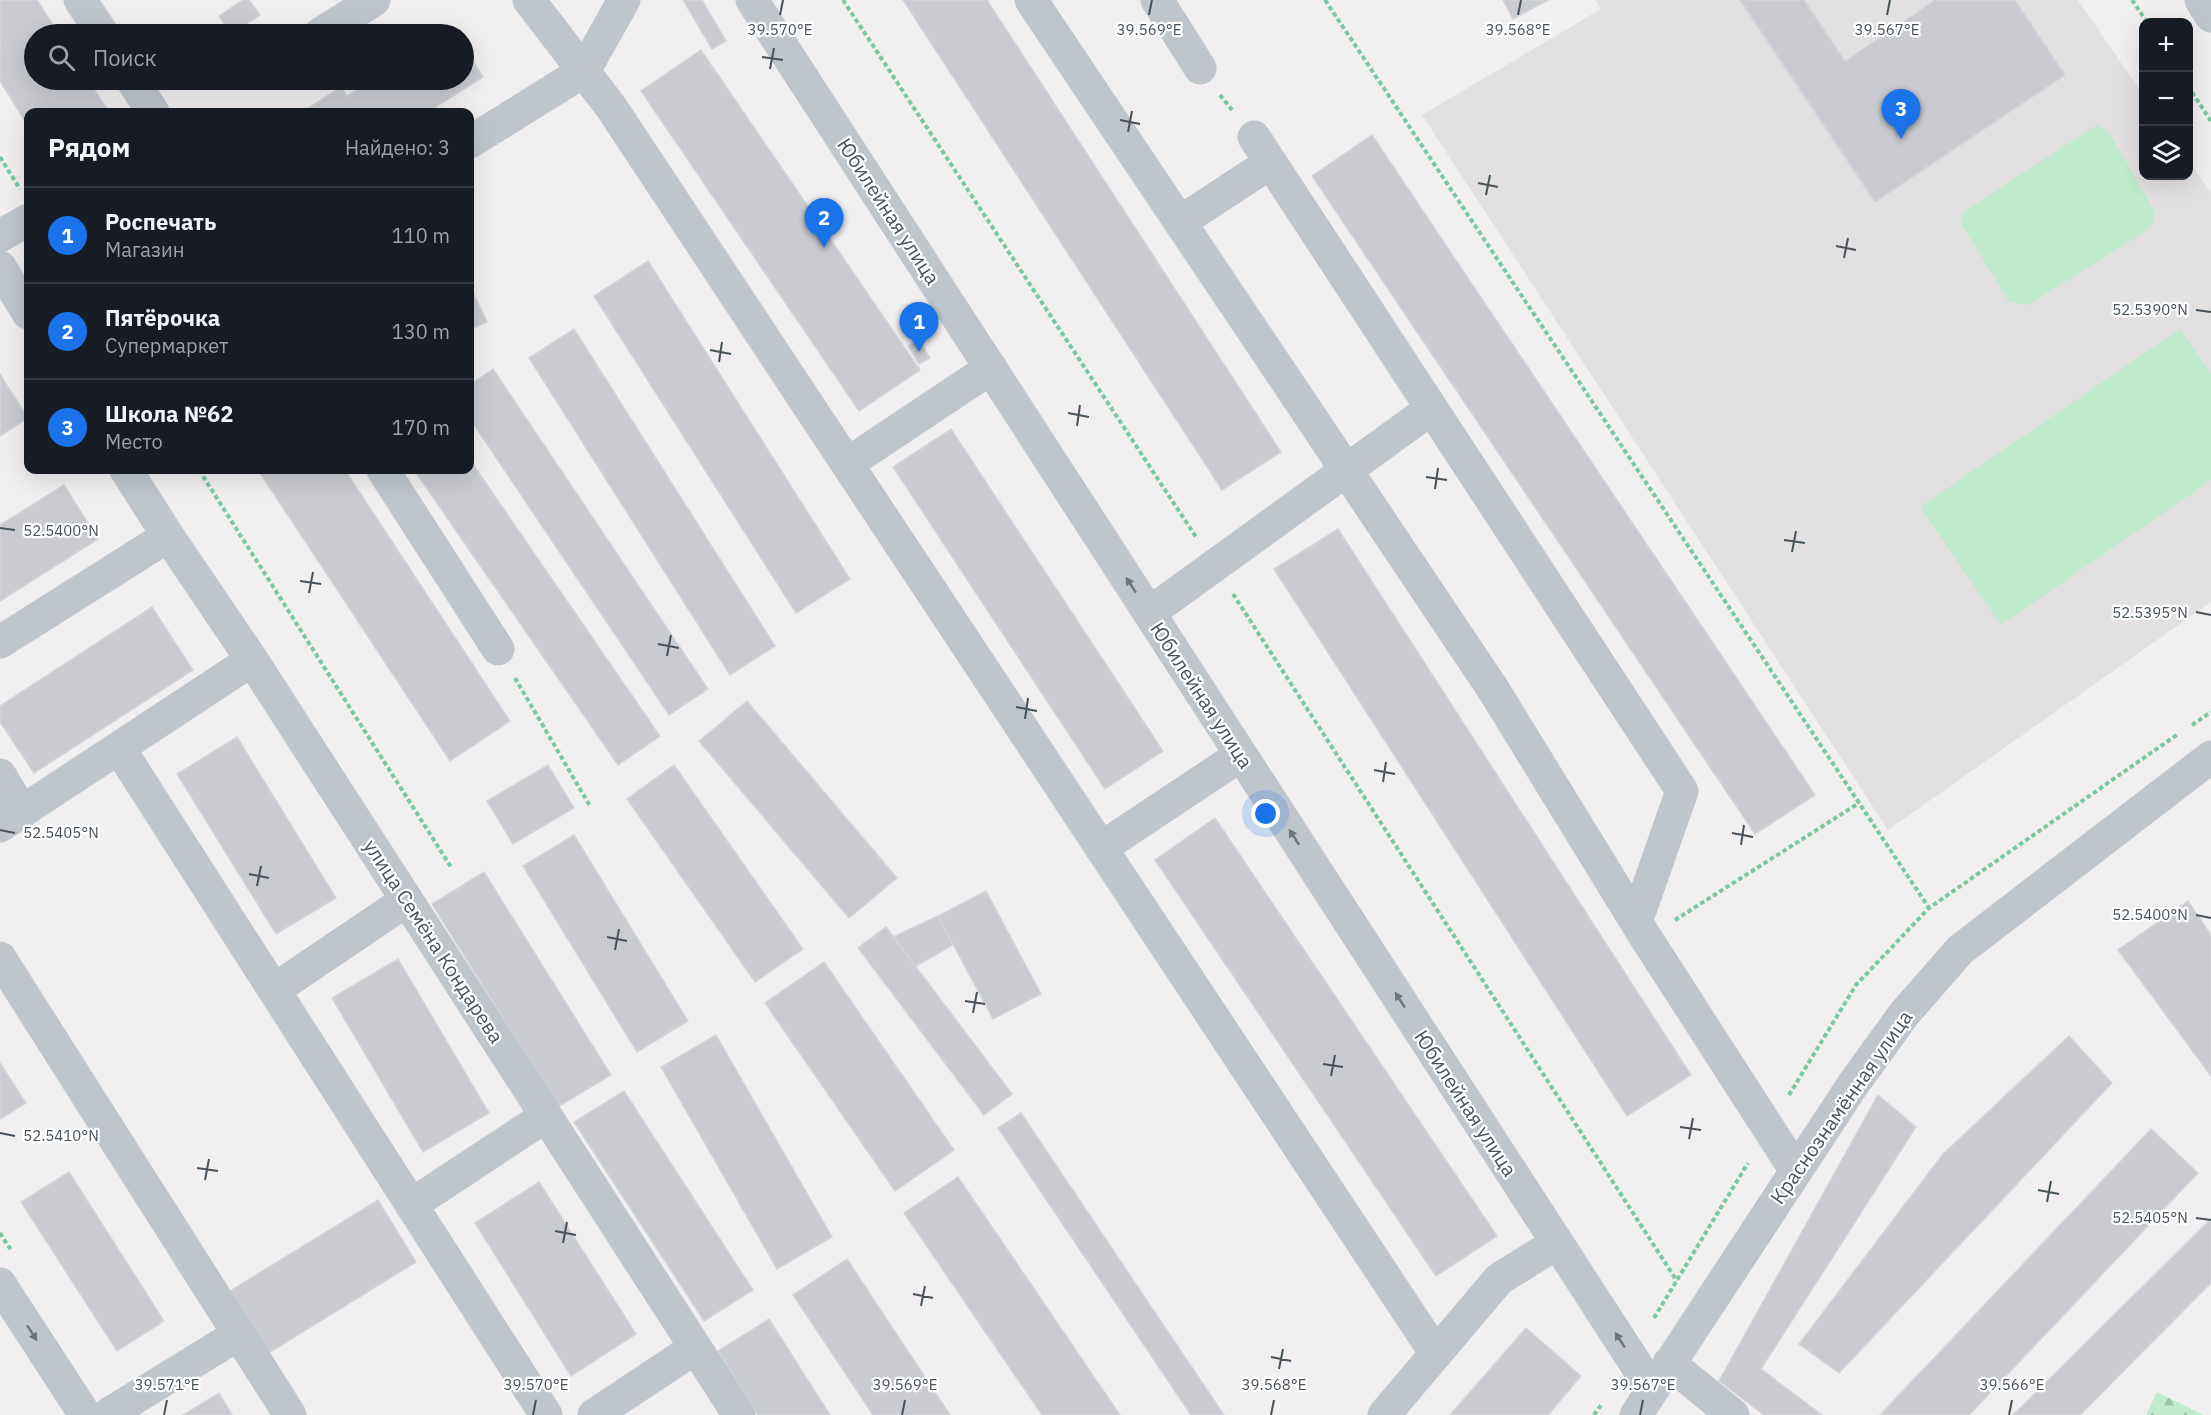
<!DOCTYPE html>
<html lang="ru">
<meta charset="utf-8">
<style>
:root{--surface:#171b24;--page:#20242c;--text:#f1f3f6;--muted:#9ea1a6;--line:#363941;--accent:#1a73e8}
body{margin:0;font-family:"IBM Plex Sans",sans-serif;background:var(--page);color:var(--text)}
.controls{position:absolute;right:18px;top:18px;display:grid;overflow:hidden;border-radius:12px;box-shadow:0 6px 24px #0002}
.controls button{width:54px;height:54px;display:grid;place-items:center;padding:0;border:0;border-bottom:2px solid var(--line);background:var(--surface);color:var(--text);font:30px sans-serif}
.you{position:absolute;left:1266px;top:814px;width:21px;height:21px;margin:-15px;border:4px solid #fff;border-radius:50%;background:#1a73e8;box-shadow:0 0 0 9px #1a73e833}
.badge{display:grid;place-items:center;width:39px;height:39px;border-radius:50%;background:var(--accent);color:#fff;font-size:20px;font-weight:700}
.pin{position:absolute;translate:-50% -50px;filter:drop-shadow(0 2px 3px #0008)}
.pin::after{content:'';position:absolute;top:32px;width:21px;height:18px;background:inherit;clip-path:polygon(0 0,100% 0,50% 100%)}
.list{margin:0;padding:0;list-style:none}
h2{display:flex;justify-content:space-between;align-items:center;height:78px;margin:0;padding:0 24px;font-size:26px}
h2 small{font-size:20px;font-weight:400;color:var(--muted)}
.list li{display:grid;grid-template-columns:39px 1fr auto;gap:18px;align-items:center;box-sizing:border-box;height:96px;padding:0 24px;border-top:2px solid var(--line)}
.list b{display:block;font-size:22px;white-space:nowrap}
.list p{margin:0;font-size:20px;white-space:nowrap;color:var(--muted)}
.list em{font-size:20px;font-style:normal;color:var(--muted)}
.icon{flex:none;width:33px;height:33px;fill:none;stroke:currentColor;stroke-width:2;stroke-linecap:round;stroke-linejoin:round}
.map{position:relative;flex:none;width:2211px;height:1415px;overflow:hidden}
.search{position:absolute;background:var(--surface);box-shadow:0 6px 24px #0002;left:24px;top:24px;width:450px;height:66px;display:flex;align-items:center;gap:15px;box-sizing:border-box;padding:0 21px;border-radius:33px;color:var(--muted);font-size:22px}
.panel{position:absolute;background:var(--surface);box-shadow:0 6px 24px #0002;left:24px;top:108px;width:450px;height:366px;border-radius:12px}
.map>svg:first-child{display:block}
.education{fill:#e2e0e0}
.forest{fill:url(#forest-firs)}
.garden{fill:#c0ebcf}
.building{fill:#c9cbd1;stroke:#d3d5d9;stroke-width:1.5}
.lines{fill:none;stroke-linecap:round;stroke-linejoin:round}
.path{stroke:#7bc79e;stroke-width:4;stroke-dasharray:4.5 3;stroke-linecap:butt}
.minor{stroke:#bec6cc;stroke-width:33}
.oneway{fill:#6b757c}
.ticks{fill:none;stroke:#48525a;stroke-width:2}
.labels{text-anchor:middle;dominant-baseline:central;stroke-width:4.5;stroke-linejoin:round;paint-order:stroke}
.street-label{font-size:20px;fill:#48525a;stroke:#fff}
.ticks-label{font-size:15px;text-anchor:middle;fill:#48525a;stroke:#fff;stroke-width:4.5;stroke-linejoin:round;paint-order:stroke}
</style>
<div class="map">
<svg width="2211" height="1415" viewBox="0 0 2211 1415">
<defs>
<pattern id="forest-firs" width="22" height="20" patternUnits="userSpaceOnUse" patternTransform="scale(1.5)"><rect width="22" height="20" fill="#c0ebcf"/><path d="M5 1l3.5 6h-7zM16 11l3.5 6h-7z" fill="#9ec1ab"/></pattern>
</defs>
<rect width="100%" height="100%" fill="#f1efef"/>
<path class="education" d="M 1596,0 L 2078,0 L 2143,95 L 2144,176 L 2188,176 L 2189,161 L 2211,193 L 2211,602 L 1888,830 L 1422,115 L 1601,9 Z"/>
<path class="forest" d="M 2157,1392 L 2203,1415 L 2146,1415 Z"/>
<path class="garden" d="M 2097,125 L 2109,132 L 2155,212 L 2151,228 L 2028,305 L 2009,302 L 1961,223 L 1965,211 Z
M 2180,329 L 2211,374 L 2211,480 L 2001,625 L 1920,507 Z"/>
<path class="building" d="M 0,0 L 37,0 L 59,34 L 34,34 L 34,80 L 88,80 L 109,112 L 28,112 L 28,126 L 0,81 Z
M 243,0 L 249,0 L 260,15 L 231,34 L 219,16 Z
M 683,0 L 702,0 L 726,41 L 712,49 Z
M 903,0 L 987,0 L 1281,452 L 1222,490 Z
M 1503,0 L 1548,0 L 1513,19 Z
M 1740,0 L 1804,0 L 1845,61 L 1934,1 L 1933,0 L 2015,0 L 2065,75 L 1875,202 Z
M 450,27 L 456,34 L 438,34 Z
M 434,28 L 438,34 L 424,34 Z
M 464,47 L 483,77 L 428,112 L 302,112 L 341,87 L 347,96 L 370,81 L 369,80 L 464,80 Z
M 701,50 L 920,370 L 859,411 L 641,91 Z
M 1372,135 L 1815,795 L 1755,834 L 1312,176 Z
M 648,261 L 850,579 L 796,613 L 594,296 Z
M 470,286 L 487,322 L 470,330 Z
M 574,329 L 775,646 L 730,675 L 529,358 Z
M 918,339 L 930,358 L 919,364 L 908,346 Z
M 493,369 L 708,689 L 669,715 L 470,419 L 470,385 Z
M 0,374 L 28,418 L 0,436 Z
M 951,429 L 1163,751 L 1105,789 L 893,467 Z
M 470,460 L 660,736 L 618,765 L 414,470 L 470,470 Z
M 258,470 L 345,470 L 510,721 L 450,761 Z
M 64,485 L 98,539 L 0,601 L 0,525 Z
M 1338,529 L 1691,1075 L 1627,1116 L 1274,569 Z
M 152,607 L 193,670 L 34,773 L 0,722 L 0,706 Z
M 747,701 L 897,878 L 849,918 L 699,741 Z
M 237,737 L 336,898 L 276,934 L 177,774 Z
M 548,765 L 574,808 L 513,844 L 487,801 Z
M 674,765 L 803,949 L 755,982 L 627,799 Z
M 1215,818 L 1497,1236 L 1436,1276 L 1155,860 Z
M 574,835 L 688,1021 L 637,1052 L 523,866 Z
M 484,872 L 611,1075 L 558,1107 L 432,904 Z
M 986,891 L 1041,994 L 993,1019 L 938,916 Z
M 2188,901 L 2211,935 L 2211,1076 L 2118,950 Z
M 938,916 L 953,945 L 916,966 L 893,937 Z
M 886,927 L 1012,1094 L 984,1115 L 858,948 Z
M 398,959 L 489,1113 L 423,1152 L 332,998 Z
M 824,962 L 954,1150 L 895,1191 L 765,1003 Z
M 716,1035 L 832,1237 L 777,1269 L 661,1067 Z
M 2069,1036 L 2112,1083 L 1839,1373 L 1799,1344 L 1943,1154 Z
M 0,1063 L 26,1103 L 0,1119 Z
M 624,1091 L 753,1290 L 704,1321 L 574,1122 Z
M 1878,1095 L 1916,1127 L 1761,1369 L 1822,1415 L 1764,1415 L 1719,1381 Z
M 1021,1113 L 1224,1415 L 1191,1415 L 998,1128 Z
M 2151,1129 L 2198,1173 L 1969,1415 L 1880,1415 Z
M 69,1172 L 164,1321 L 117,1351 L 21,1202 Z
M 958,1177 L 1120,1415 L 1042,1415 L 904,1213 Z
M 539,1182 L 636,1334 L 571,1376 L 475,1223 Z
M 378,1200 L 416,1262 L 264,1356 L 225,1294 Z
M 2211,1219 L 2211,1283 L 2080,1415 L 2013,1415 Z
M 847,1259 L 950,1415 L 873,1415 L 793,1295 Z
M 769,1319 L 830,1415 L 758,1415 L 718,1351 Z
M 1526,1328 L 1581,1376 L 1548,1415 L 1450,1415 Z
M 219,1393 L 232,1415 L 183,1415 Z"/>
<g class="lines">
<path class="path" d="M 843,0 L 1196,537
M 1325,0 L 1929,908
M 2132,0 L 2147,22
M 2188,86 L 2211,121
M 1220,95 L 1232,110
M 0,157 L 20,189
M 199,470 L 451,867
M 1233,594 L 1677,1281
M 515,678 L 590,806
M 2192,725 L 2211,712
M 1675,920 L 1859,803
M 1789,1095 L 1856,985 L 1929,908 L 2178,734
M 0,1233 L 11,1250
M 1654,1318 L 1748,1163
M 1594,1415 L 1602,1404"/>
<path class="minor" d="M 80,0 L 103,34
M 529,0 L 611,107 L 1436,1354
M 752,0 L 1652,1389
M 1031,0 L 1493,689 L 1646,938 L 1796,1171
M 1157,0 L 1200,68
M 2201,0 L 2211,16
M 320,34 L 374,0
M 132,80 L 153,112
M 1254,137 L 1682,791 L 1636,922
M 470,142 L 584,71 L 624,0
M 1180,222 L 1270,163
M 0,236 L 28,220
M 0,267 L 28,313
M 847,464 L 991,368
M 126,470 L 168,536 L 252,660 L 739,1415
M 383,470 L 498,649
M 1149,613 L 1431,409
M 0,642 L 168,536
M 119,748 L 546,1415
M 0,775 L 22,812
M 0,826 L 252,660
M 1101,848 L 1241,755
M 0,958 L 290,1415
M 274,990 L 407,900
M 411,1205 L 546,1116
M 0,1284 L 85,1415
M 1669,1363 L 1733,1415
M 107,1415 L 239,1334
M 594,1415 L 695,1348
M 1384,1415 L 1499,1279 L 1557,1243
M 1636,1415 L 1852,1086 L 1904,1014 L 1960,950 L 2211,757"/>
</g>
<defs><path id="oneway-solid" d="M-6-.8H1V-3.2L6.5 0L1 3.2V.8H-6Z" transform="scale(1.5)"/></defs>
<g class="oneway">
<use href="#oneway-solid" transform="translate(1131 585) rotate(-123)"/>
<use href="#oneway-solid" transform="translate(1294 837) rotate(-123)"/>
<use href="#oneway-solid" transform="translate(1400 1000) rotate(-123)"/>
<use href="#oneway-solid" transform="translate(32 1333) rotate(57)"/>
<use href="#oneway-solid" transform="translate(1620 1340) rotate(-123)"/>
</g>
<path class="ticks" d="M 780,15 L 783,0M 1149,15 L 1152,0M 1518,15 L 1521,0M 1887,15 L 1890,0M 762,57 L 783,60M 770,69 L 774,48M 1120,120 L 1140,124M 1128,132 L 1132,111M 1478,183 L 1498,187M 1486,195 L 1490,175M 1836,246 L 1856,250M 1844,258 L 1848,238M 2196,310 L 2211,312M 710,350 L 731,354M 719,362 L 722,342M 1068,413 L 1089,417M 1077,426 L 1080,405M 1426,477 L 1447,480M 1435,489 L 1438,468M 0,528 L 15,530M 1784,540 L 1805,543M 1792,552 L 1796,531M 300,581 L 321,584M 309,593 L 313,572M 2196,612 L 2211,615M 658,644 L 679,648M 667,656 L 671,635M 1016,707 L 1037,711M 1025,719 L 1028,698M 1374,770 L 1395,774M 1383,782 L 1386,762M 0,830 L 15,833M 1732,833 L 1753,837M 1741,845 L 1744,825M 249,874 L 269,878M 257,886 L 261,866M 2196,915 L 2211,918M 607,937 L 627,941M 615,950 L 619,929M 965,1001 L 985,1004M 973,1013 L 977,992M 1323,1064 L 1343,1067M 1331,1076 L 1335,1055M 1680,1127 L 1701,1130M 0,1133 L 15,1136M 1689,1139 L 1693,1118M 197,1168 L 218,1171M 205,1180 L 209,1159M 2038,1190 L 2059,1194M 2047,1202 L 2051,1181M 2196,1218 L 2211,1220M 555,1231 L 576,1235M 563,1243 L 567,1222M 913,1294 L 933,1298M 921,1306 L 925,1286M 1271,1357 L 1291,1361M 1279,1369 L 1283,1349M 164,1415 L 167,1400M 533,1415 L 536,1400M 902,1415 L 905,1400M 1271,1415 L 1274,1400M 1640,1415 L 1643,1400M 2009,1415 L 2012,1400"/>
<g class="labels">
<g class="street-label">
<text transform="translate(889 211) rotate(57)">Юбилейная улица</text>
<text transform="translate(1202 695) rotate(57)">Юбилейная улица</text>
<text transform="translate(434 941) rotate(57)">улица Семёна Кондарева</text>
<text transform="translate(1466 1103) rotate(57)">Юбилейная улица</text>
<text transform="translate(1841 1107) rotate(-55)">Краснознамённая улица</text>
</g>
</g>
<g class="ticks-label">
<text x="780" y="35">39.570°E</text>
<text x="1149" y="35">39.569°E</text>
<text x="1518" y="35">39.568°E</text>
<text x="1887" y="35">39.567°E</text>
<text x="2150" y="315">52.5390°N</text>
<text x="61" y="536">52.5400°N</text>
<text x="2150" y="618">52.5395°N</text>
<text x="61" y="838">52.5405°N</text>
<text x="2150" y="920">52.5400°N</text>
<text x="61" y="1141">52.5410°N</text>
<text x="2150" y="1223">52.5405°N</text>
<text x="167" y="1390">39.571°E</text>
<text x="536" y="1390">39.570°E</text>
<text x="905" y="1390">39.569°E</text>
<text x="1274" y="1390">39.568°E</text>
<text x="1643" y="1390">39.567°E</text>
<text x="2012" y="1390">39.566°E</text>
</g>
</svg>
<div class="controls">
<button>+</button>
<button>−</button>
<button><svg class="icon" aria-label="layers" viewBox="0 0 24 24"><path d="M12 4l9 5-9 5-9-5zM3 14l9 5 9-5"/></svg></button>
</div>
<div class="you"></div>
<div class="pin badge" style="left:919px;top:352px">1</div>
<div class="pin badge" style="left:824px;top:248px">2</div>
<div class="pin badge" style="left:1901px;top:139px">3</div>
<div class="search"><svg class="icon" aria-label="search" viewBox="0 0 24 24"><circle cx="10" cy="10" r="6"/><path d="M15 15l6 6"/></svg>Поиск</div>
<section class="panel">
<h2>Рядом<small>Найдено: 3</small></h2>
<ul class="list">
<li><span class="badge">1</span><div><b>Роспечать</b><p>Магазин</p></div><em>110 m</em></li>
<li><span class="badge">2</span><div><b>Пятёрочка</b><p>Супермаркет</p></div><em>130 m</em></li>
<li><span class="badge">3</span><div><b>Школа №62</b><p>Место</p></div><em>170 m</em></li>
</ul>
</section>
</div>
